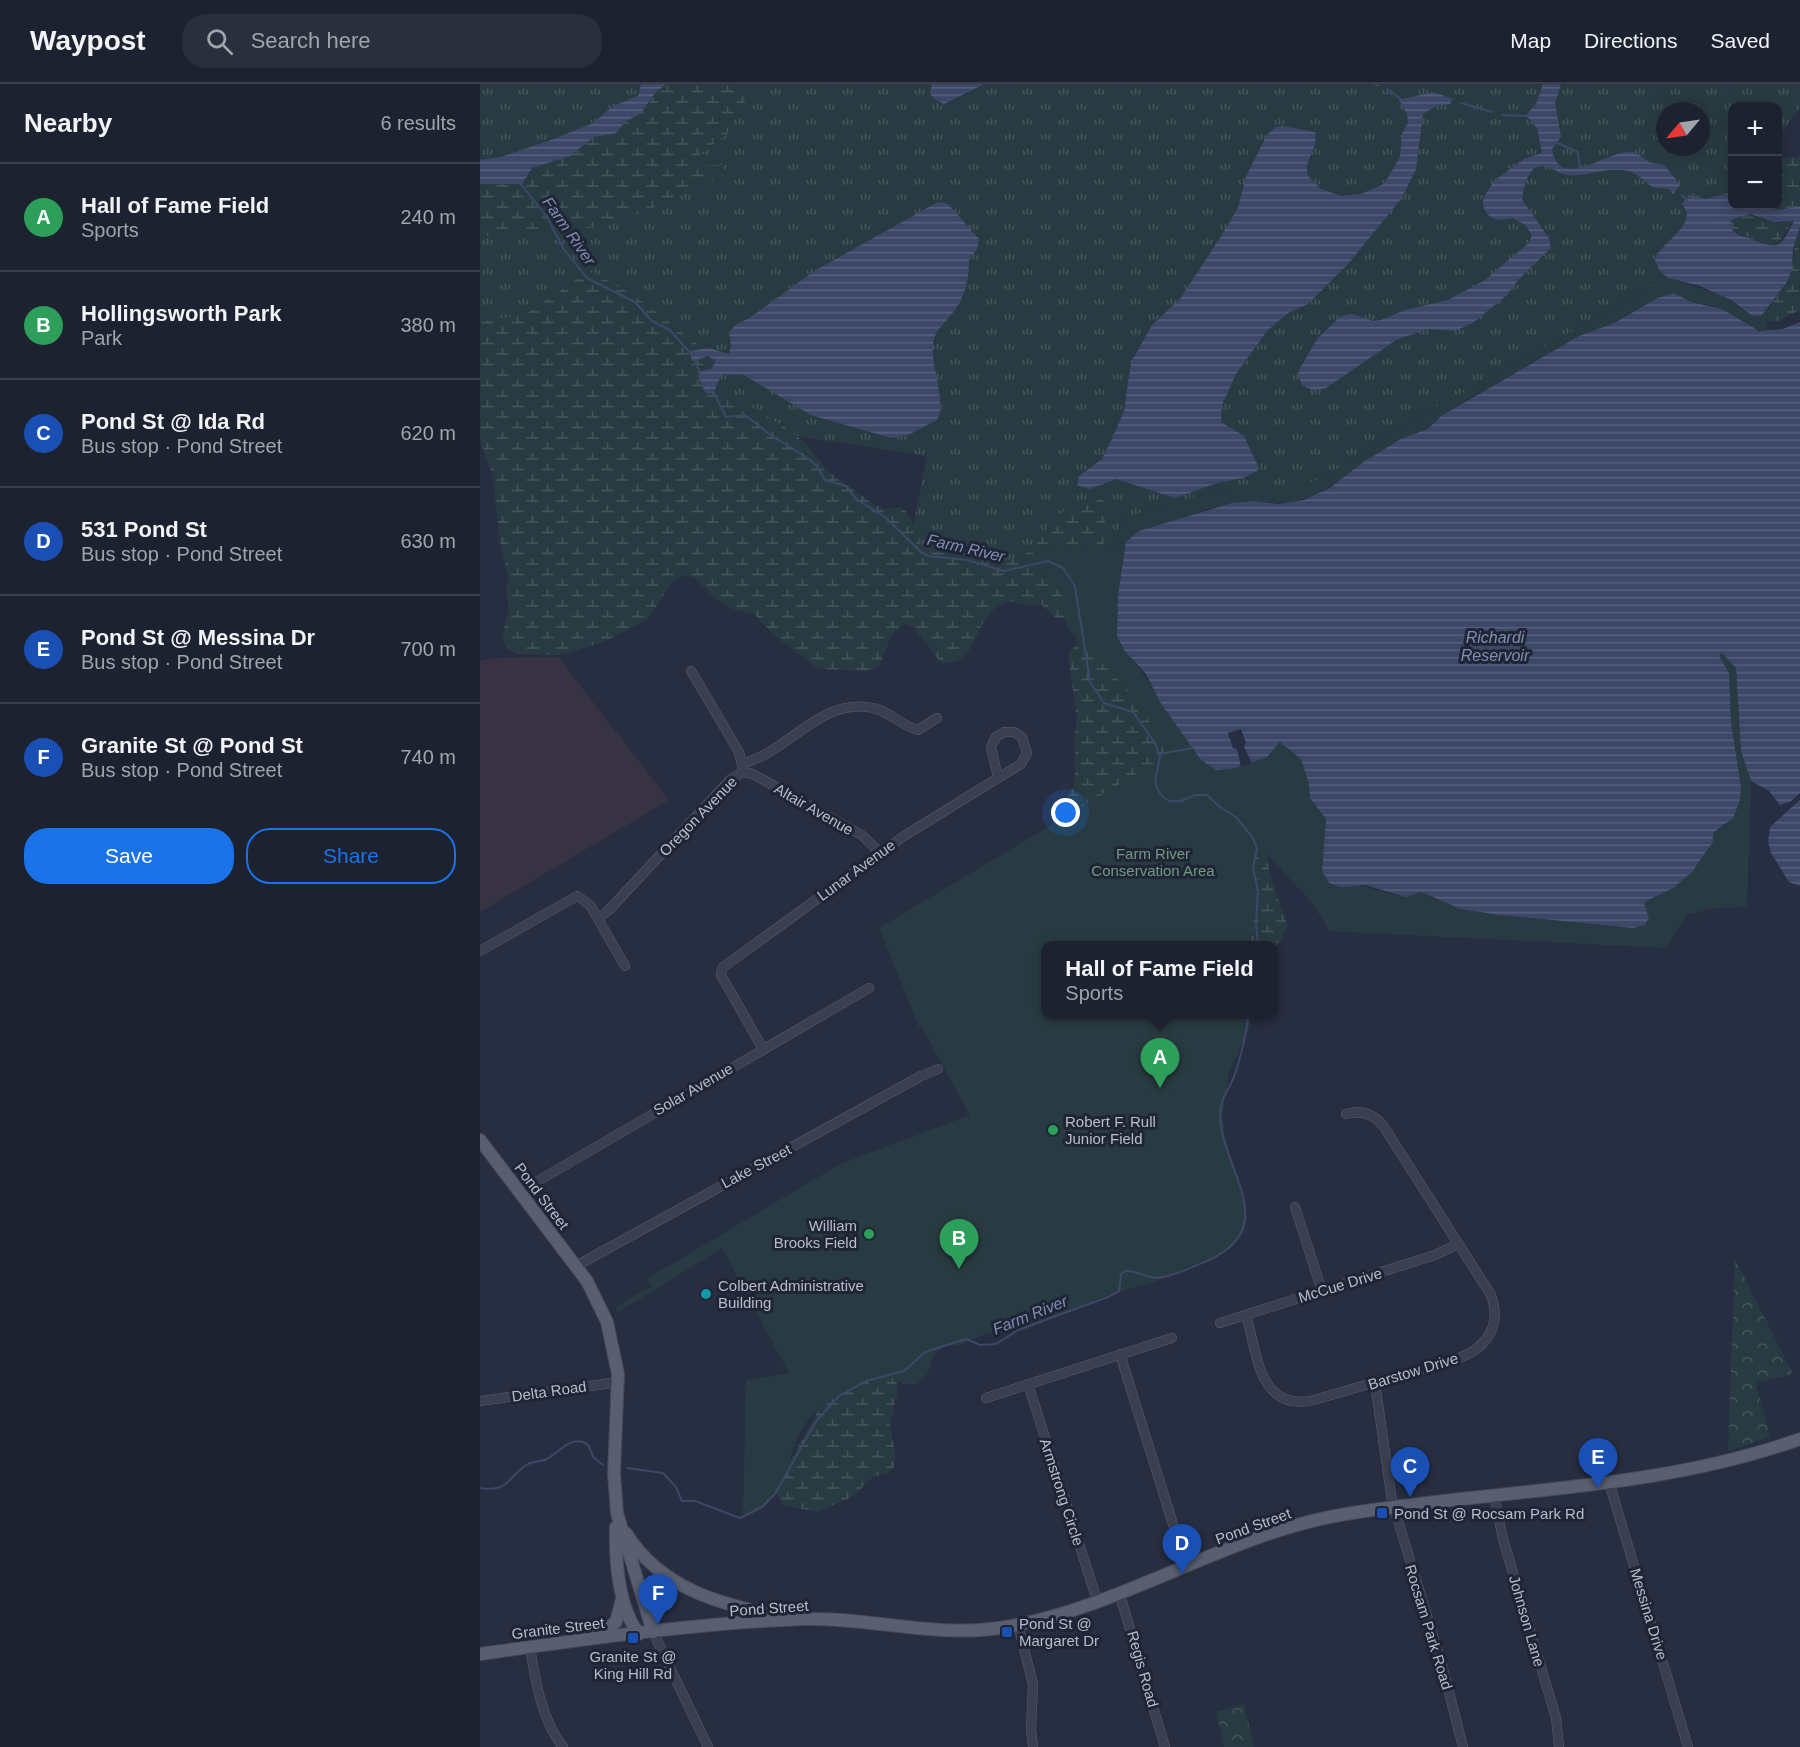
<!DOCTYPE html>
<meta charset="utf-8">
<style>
:root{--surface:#1d2231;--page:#2a2f3d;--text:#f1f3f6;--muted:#a0a4ab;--line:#3b3f4d;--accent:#1a73e8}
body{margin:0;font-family:Arial,sans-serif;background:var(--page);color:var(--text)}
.controls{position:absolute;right:18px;top:18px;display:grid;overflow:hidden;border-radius:12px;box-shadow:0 3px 15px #0003}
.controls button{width:54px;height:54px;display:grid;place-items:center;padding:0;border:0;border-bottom:2px solid var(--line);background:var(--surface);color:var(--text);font:30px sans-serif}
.compass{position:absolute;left:1176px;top:18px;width:54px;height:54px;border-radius:50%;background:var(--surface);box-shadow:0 3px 15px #0003;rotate:241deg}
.you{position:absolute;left:586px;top:729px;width:21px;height:21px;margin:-15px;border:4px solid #fff;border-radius:50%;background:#1a73e8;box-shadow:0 0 0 9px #1a73e833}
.badge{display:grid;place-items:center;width:39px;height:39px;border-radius:50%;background:var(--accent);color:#fff;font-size:20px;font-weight:700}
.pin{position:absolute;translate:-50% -50px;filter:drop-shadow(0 2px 3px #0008)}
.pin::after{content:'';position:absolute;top:32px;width:21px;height:18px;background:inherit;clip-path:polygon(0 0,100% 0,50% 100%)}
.popup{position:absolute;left:561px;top:857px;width:237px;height:78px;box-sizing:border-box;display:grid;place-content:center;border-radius:12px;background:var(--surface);filter:drop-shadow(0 2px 4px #0005);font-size:20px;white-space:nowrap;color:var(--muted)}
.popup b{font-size:22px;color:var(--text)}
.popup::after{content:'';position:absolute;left:50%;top:100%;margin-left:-12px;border:12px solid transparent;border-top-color:var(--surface)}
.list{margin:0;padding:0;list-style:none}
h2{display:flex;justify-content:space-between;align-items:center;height:78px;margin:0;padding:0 24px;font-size:26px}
h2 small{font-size:20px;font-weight:400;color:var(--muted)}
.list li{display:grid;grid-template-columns:39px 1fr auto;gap:18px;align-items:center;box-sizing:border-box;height:108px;padding:0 24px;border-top:2px solid var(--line)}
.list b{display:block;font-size:22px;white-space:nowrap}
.list p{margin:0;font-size:20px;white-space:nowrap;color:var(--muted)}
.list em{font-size:20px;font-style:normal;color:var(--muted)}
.actions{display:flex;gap:12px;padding:18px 24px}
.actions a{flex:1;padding:14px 0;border:2px solid var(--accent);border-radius:24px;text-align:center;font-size:21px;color:var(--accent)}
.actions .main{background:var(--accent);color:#fff}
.icon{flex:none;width:33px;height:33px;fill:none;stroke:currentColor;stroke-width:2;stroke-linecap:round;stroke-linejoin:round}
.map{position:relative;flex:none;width:1320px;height:1663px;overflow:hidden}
header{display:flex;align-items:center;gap:36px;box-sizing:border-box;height:84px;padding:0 30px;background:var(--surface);border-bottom:2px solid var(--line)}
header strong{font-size:28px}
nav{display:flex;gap:33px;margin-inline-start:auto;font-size:21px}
.search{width:420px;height:54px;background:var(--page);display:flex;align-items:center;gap:15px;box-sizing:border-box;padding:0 21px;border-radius:24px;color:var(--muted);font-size:22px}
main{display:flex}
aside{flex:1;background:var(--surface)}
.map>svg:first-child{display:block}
.medical{fill:#373342}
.grass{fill:url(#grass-tufts);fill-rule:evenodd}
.forest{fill:url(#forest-crowns)}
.wetland{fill:url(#wetland-marsh)}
.green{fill:#293b42}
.water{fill:url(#water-rules);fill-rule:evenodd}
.pier{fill:#272e41}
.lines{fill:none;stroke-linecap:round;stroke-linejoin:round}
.stream{stroke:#3d4869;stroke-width:2}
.minor-casing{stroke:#595e6e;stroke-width:10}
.major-casing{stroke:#45495a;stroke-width:14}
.minor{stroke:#3b4051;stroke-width:9}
.major{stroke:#595f71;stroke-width:12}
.leisure-dot{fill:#2e9e5b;stroke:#202536;stroke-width:2}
.culture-dot{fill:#0f9aa8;stroke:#202536;stroke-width:2}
.transit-dot{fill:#1a4fb4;stroke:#202536;stroke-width:2}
.labels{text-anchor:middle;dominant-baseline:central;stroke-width:6;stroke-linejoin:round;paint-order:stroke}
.street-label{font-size:15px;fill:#b8bccb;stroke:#202536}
.park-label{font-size:15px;fill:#709b81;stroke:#202536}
.poi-label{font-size:15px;fill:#b8bccb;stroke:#202536;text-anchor:start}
.water-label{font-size:16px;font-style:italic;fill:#808db2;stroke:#202536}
</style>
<header>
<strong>Waypost</strong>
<div class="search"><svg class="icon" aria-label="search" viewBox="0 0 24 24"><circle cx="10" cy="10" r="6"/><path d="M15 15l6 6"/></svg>Search here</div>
<nav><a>Map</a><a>Directions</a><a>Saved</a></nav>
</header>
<main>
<aside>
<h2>Nearby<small>6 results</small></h2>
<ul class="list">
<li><span class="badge" style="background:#2e9e5b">A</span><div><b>Hall of Fame Field</b><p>Sports</p></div><em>240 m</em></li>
<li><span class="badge" style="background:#2e9e5b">B</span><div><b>Hollingsworth Park</b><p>Park</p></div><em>380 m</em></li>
<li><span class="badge" style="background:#1a4fb4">C</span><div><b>Pond St @ Ida Rd</b><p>Bus stop · Pond Street</p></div><em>620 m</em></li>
<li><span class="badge" style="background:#1a4fb4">D</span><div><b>531 Pond St</b><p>Bus stop · Pond Street</p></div><em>630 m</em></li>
<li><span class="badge" style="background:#1a4fb4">E</span><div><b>Pond St @ Messina Dr</b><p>Bus stop · Pond Street</p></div><em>700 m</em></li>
<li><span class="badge" style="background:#1a4fb4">F</span><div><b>Granite St @ Pond St</b><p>Bus stop · Pond Street</p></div><em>740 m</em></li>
</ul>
<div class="actions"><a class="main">Save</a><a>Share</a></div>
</aside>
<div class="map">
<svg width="1320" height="1663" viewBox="0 0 1320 1663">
<defs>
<pattern id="grass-tufts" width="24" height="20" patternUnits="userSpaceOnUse" patternTransform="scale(1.5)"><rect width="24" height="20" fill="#293b42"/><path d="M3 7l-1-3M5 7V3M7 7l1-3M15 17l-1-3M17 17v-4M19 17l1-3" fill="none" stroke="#46555c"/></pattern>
<pattern id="forest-crowns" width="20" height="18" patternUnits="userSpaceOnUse" patternTransform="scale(1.5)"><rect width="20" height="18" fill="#293b42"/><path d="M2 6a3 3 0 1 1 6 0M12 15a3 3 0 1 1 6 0" fill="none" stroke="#46555c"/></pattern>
<pattern id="wetland-marsh" width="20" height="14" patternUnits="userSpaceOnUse" patternTransform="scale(1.5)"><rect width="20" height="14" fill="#293b42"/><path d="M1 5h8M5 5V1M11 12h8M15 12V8" fill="none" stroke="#46555c"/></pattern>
<pattern id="water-rules" width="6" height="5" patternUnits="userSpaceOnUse" patternTransform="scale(1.5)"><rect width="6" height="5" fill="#3d4869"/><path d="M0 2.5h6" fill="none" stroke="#57607d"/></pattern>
</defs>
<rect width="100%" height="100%" fill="#272e41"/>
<path class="medical" d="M 78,573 L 189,716 L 0,828 L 0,577 L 12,574 Z"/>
<path class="grass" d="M 0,0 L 1320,0 L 1320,24 L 1298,53 L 1298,22 L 1252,22 L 1252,111 L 1188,194 L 912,348 L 843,394 L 801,409 C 773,389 675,425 641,435 L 635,462 L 572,463 L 511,484 L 458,473 L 430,457 L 447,372 L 285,347 L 0,253 ZM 1185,27 L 1221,27 L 1221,63 L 1185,63 Z"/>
<path class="forest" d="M 1255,1175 L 1313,1290 L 1276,1299 L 1290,1353 L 1248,1367 Z
M 764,1620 L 774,1663 L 744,1663 L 736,1628 Z"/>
<path class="wetland" d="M 186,0 L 275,0 L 247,50 L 214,75 L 216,82 L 242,81 L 245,89 L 240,94 L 158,130 L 121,142 L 87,148 L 44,145 L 0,153 L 0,100 L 47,94 L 52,84 L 90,72 L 114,53 L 133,51 L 140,46 L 146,37 L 154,34 L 168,21 L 175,9 Z
M 1320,73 L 1320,122 L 1299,126 L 1270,122 L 1298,122 L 1298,74 Z
M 1266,129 L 1298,139 L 1314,136 L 1295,163 L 1253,148 L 1250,139 L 1251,136 Z
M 1320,142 L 1320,226 L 1298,237 L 1282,238 C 1288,218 1307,205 1312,184 C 1316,170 1312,156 1320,142 Z
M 113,188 L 159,215 L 221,263 L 214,265 L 234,273 L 235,282 L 224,287 L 236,302 L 238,295 L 246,307 L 308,345 L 326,360 L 350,389 L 395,421 L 403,425 L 421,423 C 436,433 432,456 446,464 C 460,472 477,468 492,470 C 502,471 512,477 523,477 C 554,477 558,452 576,433 C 588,421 601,417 617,413 L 623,416 L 626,449 L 622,467 L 616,545 L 786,767 L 790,791 L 808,843 L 794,866 L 794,862 L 566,862 L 560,874 L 588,733 L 588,711 L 595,699 L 595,647 L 597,635 L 588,570 L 597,560 L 595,549 L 584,534 L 576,534 L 562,521 C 557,520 552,522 548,521 C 539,520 534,516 525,519 C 492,529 500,585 461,579 L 433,543 L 424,539 L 412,550 L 400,580 L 391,587 L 339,585 L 295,552 L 275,531 L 253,525 L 237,516 L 215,494 L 203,491 L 193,497 L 168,535 L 126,557 L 82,571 L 39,570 L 29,566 L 24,558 L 23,548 L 29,524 L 26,506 L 29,496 L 20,459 L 13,393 L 0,356 L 0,238 L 46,230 L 97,195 Z
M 405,1286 L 415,1293 L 418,1305 L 410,1342 L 415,1370 L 414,1383 L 408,1389 L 392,1393 L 374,1412 L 338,1428 L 303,1421 L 295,1404 L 339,1325 L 371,1300 Z"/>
<path class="green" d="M 1188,194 L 1241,211 L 1271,231 L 1285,227 L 1288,221 L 1287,247 L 1272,245 L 1242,225 L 1224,220 L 1211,218 L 1159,224 L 1134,239 L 1099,252 L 992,313 L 961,332 L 948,345 L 910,361 L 837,411 L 809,419 L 764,417 L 723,426 L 706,434 L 684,440 L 645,463 L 638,511 L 637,552 L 706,653 L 756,684 L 787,673 L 800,658 L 821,675 L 829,700 L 830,714 L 846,735 L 842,787 C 864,796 920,819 941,808 L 952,814 L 1019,831 L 1153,844 L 1165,841 L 1168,838 L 1164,820 L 1166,817 C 1196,802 1225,784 1233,749 L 1246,741 L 1260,716 L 1261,703 L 1251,638 L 1249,589 L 1239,572 L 1242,568 L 1256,584 L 1261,667 L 1271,697 L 1267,823 L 1238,824 L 1207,830 L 1186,864 L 850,847 L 831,818 L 776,758 C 772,777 778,792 779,811 C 779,830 769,844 764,861 L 566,862 L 566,930 L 770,931 L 770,943 L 749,988 L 743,1028 L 744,1049 L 767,1131 L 765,1146 L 755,1159 L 743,1168 L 671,1199 L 628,1211 L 544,1246 L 507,1249 L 482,1260 L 462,1263 L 454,1270 L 448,1289 L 437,1300 L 424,1300 L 405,1291 C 377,1300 345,1314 327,1338 C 301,1371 314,1417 263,1433 L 266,1296 L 309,1289 L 242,1164 L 137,1229 L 135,1223 L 172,1202 L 167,1195 L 360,1080 L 490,1031 L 441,942 L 439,943 L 399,844 L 688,671 L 655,613 L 588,545 L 581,504 L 540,474 L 572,463 L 635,462 L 641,435 C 675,425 773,389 801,408 L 843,394 L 912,348 Z"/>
<path class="water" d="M 161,0 L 186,0 L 175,9 L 160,30 L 146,37 L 136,49 L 114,53 L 90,72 L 52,84 L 42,100 L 0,100 L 0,76 L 21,73 L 71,56 L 113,39 L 133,22 L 158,12 Z
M 452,0 L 504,0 L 464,20 L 454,15 L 450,9 Z
M 1063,0 L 1081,0 L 1075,19 L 1081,53 L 1072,65 C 1079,110 1130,64 1152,68 C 1158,69 1163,74 1169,78 C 1173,80 1177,79 1182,81 C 1189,84 1196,96 1200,102 L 1193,110 L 1189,105 C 1184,104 1177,105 1171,102 C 1163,97 1158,89 1148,87 C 1127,82 1108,93 1088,91 C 1077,90 1069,79 1057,83 C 1047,87 1043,106 1042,116 L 1069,154 L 1071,164 L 1039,195 L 1027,211 L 994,238 L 975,247 L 948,245 L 916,256 L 846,304 L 834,307 L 822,301 L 818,290 L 820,284 L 837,255 L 861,232 L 872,230 L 893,237 L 901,236 L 925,226 L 968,216 L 1005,196 L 1049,159 L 1052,151 L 1045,141 L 1033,134 C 1016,138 1003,135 1003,114 L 1015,96 L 1044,75 L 1062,69 L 1057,44 L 1046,31 L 1056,20 Z
M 953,8 L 973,15 L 970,20 L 956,22 L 943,30 L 936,85 L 921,115 L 869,179 L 828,220 L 808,229 L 787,247 L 756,290 L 741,323 L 741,338 L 764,352 L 778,382 L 777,387 L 763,394 L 737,399 L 695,414 L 636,395 L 610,405 L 597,401 L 599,392 L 622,375 L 631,357 L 644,327 L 651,278 L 673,240 L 700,215 L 740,154 L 758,124 L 766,92 L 787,51 L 796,43 L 803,42 L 835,48 C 839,65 823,75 828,92 L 841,105 L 861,112 L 881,110 L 904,100 L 920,73 L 922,50 L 928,39 L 927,30 L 919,16 Z
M 1247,109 L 1252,110 L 1252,122 L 1299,126 L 1320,122 L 1320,142 L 1313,165 L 1312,185 L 1307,198 L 1281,232 L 1271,231 L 1251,216 L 1220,202 L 1188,194 L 1179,186 L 1175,176 C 1181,158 1207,149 1207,128 L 1202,120 L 1209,111 L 1227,115 ZM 1270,130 L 1294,138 L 1314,137 C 1300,164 1300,166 1271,155 C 1263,152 1256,152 1251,144 L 1251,136 Z
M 458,118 L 468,120 L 499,155 L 497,165 L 489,175 C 489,194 486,211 474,227 C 465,240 454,245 453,262 C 451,283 467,319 457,336 L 430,350 L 411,354 L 331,331 L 264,291 L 242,290 L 234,307 L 229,310 L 225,308 L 218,293 L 219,288 L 231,285 L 236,277 L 228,272 L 212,277 L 210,267 L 229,264 L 249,270 L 251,261 L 249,249 L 256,240 L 268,235 L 336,186 Z
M 1194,209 L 1211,218 L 1242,225 L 1279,247 L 1303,245 L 1320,238 L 1320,709 L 1310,718 L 1300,721 L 1289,707 L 1271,697 L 1261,667 L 1256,584 L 1242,569 L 1239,572 L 1249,589 L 1251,638 L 1261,703 L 1260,716 L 1253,734 L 1233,749 L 1233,758 L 1212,788 L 1193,804 L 1166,817 L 1164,820 L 1169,834 L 1165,841 L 1153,844 L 1020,831 L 981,825 L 941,808 L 926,813 L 885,801 L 861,803 L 849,799 L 842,787 L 846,735 L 830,714 L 829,700 L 821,675 L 800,658 L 787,673 L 756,684 L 736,686 L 721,676 L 680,618 L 666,590 L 645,567 L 637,552 L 638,511 L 646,458 L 659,447 L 752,419 L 774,417 L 799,420 L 824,416 L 848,405 L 885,377 L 921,355 L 948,345 L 961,332 L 1099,252 L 1134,239 L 1178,214 Z
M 1320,716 L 1320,802 L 1309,798 L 1291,769 L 1288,757 L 1290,743 Z"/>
<path class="pier" d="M 761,645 L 766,659 L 764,663 L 772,679 L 761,683 L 757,665 L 753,664 L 748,649 Z"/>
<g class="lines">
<path class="stream" d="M 895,0 L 898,1
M 907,5 L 922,16
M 981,19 L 1012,28
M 1022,31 L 1047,32
M 1075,58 L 1098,68 L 1100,85
M 40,99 L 67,133 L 83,164 L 107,194 L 155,218 L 172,237 L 190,246 L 211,270
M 1202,111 L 1207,116
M 214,275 L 220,289
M 232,305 L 246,333 L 265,331 L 292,352 L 326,373 L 337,382 L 345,396 L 366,402 L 376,415 L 405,433 L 442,469 L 449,472 L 487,476 L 524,487 L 568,477 L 583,484 L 595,502 L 610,598 L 624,619 L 653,628 L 675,659 L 680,672 L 675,697 L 677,705 L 683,713 L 690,717 L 701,717 L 715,711 L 727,711 L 741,724 L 756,733 L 773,754 L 777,765 L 773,783 L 778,808 L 776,838 L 778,862
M 679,670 L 713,664
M 147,1384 L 183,1389 L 196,1403 L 202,1417 L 215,1417 L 260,1434 L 282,1423 L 295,1410 L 336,1337 L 359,1312 L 386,1297 L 424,1287 L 445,1268 L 486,1255 L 500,1261 L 516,1260 L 538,1246 L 628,1213 L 639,1207 L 641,1190 L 646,1187 C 657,1186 666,1194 677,1194 C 693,1193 714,1182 729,1176 C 803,1142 741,1085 740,1031 C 740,1015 748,1007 754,993 C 759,979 768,945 768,930
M 0,1404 C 29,1409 28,1392 48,1380 C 54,1377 61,1378 67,1375 C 78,1369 93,1349 108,1361 L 114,1374 L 123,1381"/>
<defs>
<path id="minor" d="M 211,587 L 259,668 L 263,685
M 524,648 L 534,648 L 542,653 L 547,669 L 541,680 L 518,694 L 511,663 L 516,653 Z
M 263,679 C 308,669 341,612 393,624 C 409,627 422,642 438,646 L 457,634
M 263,688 L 273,690 L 383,752 L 400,769
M 118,835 L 129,826 L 251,695 L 263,688
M 0,867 L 97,812 L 110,821 L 145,882
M 283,965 L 241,891 L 242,884 L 424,752 L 518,694
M 39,1108 L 389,904
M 815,1123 L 842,1207
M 96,1182 L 441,992 L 458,985
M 766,1231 C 777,1267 778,1329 834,1316 L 979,1274 C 1007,1264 1022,1241 1011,1211 L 904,1043 C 894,1029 881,1026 866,1030
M 740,1239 L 955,1171 L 978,1160
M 640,1270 L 706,1482
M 895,1299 L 912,1417 L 962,1581 L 983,1663
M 548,1300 L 617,1516
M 506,1314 L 692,1254
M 0,1317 L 139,1298
M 1129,1398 L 1208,1663
M 1014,1412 L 1023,1455 L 1076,1634 L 1079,1663
M 639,1508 L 685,1663
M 538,1541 L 553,1600 L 551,1645 L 553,1663
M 173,1548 L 228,1663
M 50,1563 C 55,1596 62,1637 83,1663"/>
<path id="major" d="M 0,1056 L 107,1197 L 127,1238 L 138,1290 L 134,1389 L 137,1429 L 173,1548
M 136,1443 C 135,1475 138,1523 159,1550
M 146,1449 C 180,1505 242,1521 303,1533
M 116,1552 L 136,1538 L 142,1515
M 0,1570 C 107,1555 215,1539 323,1535 C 391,1533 458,1555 526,1543 C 644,1523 748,1449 866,1430 C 1017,1405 1174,1407 1320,1355"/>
</defs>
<use href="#minor" class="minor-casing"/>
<use href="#major" class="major-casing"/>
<use href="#minor" class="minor"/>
<use href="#major" class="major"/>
</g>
<g class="leisure-dot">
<circle cx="573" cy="1046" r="6"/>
<circle cx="389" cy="1150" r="6"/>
</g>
<circle class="culture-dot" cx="226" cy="1210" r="6"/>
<g class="transit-dot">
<rect x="896" y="1423" width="12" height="12" rx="3"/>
<rect x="521" y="1542" width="12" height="12" rx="3"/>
<rect x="147" y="1548" width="12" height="12" rx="3"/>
</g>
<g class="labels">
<g class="street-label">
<text transform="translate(334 725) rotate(30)">Altair Avenue</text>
<text transform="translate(218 732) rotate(-46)">Oregon Avenue</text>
<text transform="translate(376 786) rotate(-36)">Lunar Avenue</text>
<text transform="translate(213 1005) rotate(-30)">Solar Avenue</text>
<text transform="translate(276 1082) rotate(-28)">Lake Street</text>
<text transform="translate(62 1112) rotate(53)">Pond Street</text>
<text transform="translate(860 1201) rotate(-17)">McCue Drive</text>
<text transform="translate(933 1287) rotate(-17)">Barstow Drive</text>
<text transform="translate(69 1307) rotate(-8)">Delta Road</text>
<text transform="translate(582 1408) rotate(72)">Armstrong Circle</text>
<text transform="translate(773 1442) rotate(-20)">Pond Street</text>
<text transform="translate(289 1524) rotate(-4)">Pond Street</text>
<text transform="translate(1169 1530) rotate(73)">Messina Drive</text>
<text transform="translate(1047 1537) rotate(74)">Johnson Lane</text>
<text transform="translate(949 1543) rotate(73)">Rocsam Park Road</text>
<text transform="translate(78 1544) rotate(-7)">Granite Street</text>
<text transform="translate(663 1585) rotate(74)">Regis Road</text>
</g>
<g class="park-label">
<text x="673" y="769">Farm River<tspan x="673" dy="17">Conservation Area</tspan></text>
</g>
<g class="poi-label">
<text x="585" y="1037">Robert F. Rull<tspan x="585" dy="17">Junior Field</tspan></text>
<text x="377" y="1141" text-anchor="end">William<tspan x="377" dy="17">Brooks Field</tspan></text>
<text x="238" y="1201">Colbert Administrative<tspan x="238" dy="17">Building</tspan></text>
<text x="914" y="1429">Pond St @ Rocsam Park Rd</text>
<text x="539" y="1539">Pond St @<tspan x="539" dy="17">Margaret Dr</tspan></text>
<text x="153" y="1572" text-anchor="middle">Granite St @<tspan x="153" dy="17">King Hill Rd</tspan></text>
</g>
<g class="water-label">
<text transform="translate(89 147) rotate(55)">Farm River</text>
<text transform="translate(486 464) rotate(13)">Farm River</text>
<text x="1015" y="553">Richardi<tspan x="1015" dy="18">Reservoir</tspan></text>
<text transform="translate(550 1231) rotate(-22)">Farm River</text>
</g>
</g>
</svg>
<div class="controls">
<button>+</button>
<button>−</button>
</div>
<svg class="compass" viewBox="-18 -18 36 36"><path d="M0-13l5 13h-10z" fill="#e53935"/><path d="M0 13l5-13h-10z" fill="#a0a4ab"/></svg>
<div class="you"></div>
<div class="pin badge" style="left:680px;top:1004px;background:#2e9e5b">A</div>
<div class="popup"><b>Hall of Fame Field</b>Sports</div>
<div class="pin badge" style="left:479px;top:1185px;background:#2e9e5b">B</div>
<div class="pin badge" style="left:930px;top:1413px;background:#1a4fb4">C</div>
<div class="pin badge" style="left:702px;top:1490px;background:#1a4fb4">D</div>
<div class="pin badge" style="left:1118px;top:1404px;background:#1a4fb4">E</div>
<div class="pin badge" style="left:178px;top:1540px;background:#1a4fb4">F</div>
</div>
</main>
